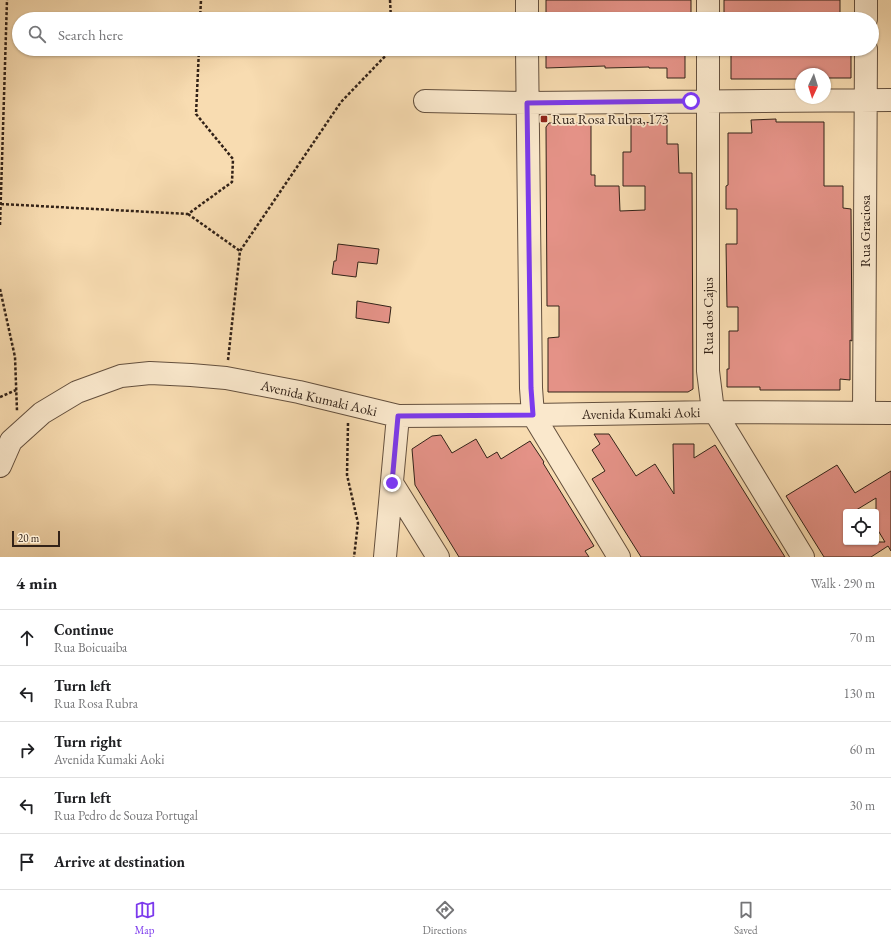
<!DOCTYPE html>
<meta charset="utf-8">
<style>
:root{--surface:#fff;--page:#f2f2f2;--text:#202124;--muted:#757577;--line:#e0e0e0;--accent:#7c3aed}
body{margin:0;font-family:"EB Garamond",serif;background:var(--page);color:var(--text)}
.controls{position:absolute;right:12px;bottom:12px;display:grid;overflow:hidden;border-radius:4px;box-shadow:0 1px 3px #0004}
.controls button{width:36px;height:36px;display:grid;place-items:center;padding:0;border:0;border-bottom:1px solid var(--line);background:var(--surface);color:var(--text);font:20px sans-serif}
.compass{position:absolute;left:795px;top:68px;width:36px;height:36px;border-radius:50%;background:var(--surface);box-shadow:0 1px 3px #0004;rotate:184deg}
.scale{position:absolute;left:12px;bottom:10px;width:48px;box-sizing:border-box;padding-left:4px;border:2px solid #322218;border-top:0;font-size:11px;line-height:14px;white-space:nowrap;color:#322218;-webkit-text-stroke:3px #fae8cc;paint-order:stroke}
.stop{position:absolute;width:12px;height:12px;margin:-9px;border:3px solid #7c3aed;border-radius:50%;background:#fff}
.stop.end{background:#7c3aed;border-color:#fff;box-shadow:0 1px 4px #0008}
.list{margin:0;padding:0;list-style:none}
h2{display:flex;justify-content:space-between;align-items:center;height:52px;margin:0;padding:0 16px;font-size:17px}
h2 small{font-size:13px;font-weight:400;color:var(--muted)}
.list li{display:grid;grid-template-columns:26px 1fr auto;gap:12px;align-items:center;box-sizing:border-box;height:56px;padding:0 16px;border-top:1px solid var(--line)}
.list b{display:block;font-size:15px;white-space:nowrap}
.list p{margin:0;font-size:13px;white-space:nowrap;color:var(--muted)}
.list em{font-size:13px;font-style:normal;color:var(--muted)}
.icon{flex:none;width:22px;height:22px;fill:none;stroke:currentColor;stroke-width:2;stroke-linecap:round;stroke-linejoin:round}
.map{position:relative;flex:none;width:891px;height:557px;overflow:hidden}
.search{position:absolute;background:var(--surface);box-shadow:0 1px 3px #0004;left:12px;right:12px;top:12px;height:44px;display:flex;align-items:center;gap:10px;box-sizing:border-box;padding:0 14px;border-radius:22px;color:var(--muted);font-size:15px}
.sheet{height:332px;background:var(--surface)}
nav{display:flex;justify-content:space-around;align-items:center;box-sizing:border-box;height:56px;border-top:1px solid var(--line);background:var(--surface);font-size:11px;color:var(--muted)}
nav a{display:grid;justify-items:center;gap:2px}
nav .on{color:var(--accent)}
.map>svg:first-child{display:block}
.building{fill:#e49287;stroke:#322218;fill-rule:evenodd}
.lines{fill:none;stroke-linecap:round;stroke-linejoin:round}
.minor-casing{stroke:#64503e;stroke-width:24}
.path{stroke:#322218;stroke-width:2.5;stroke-dasharray:3 2;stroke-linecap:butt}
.minor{stroke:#fae8cc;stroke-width:22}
.route{stroke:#7c3aed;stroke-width:5}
.poi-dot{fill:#8f2418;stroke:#fae8cc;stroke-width:1.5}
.labels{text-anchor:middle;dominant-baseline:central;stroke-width:3.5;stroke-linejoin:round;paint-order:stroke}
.poi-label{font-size:14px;fill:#322218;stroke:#fae8cc;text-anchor:start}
.street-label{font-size:14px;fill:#322218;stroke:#fae8cc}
</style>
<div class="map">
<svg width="891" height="557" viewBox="0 0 891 557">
<rect width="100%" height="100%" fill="#f8dcb1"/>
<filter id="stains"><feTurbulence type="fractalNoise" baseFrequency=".005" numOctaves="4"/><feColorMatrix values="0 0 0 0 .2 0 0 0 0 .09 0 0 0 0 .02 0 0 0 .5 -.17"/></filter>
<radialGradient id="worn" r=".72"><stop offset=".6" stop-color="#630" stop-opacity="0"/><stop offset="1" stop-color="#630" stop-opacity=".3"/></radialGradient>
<path class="building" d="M 546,0 L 691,0 L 691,15 L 688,15 L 688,19 L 546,19 Z
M 724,0 L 840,0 L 840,19 L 724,19 Z
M 546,49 L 685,49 L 685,78 L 667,78 L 667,68 L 649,68 L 649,67 L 605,68 L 605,66 L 546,68 Z
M 731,49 L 851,49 L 851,78 L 825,78 L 825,74 L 801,74 L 801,78 L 799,79 L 731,79 Z
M 776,119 L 776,122 L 824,122 L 824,186 L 843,186 L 843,208 L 851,209 L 852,341 L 850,340 L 850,380 L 840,379 L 840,390 L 760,390 L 760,387 L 727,387 L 727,369 L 729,369 L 729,331 L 738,331 L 738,307 L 727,307 L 726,244 L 737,244 L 737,209 L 726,209 L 726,186 L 728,185 L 728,133 L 752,133 L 751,120 Z
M 631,122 L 667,123 L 667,144 L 678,144 L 679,173 L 692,173 L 693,389 L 688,392 L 548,392 L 548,338 L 559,337 L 559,306 L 547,306 L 546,127 L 549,123 L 591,123 L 591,175 L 595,175 L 595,186 L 619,186 L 620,211 L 645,210 L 645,186 L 623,186 L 623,152 L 631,152 Z
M 338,244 L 379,249 L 377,264 L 358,262 L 356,277 L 332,274 L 334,261 L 336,261 Z
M 357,301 L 391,307 L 389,323 L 356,318 Z
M 594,434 L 609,434 L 636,476 L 655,464 L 674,494 L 673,444 L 694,444 L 694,458 L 715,445 L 785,557 L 641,557 L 592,479 L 605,471 L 592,450 L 600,444 Z
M 441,435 L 452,453 L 476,439 L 487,458 L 497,452 L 501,459 L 530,441 L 544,462 L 543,463 L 594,546 L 585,551 L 589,557 L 459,557 L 415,485 L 412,449 L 432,436 Z
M 837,465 L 855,493 L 891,471 L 891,551 L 888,546 L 871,557 L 824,557 L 786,496 ZM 876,498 L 876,527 L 885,542 L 846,542 L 846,512 L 853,512 Z"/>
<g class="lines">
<defs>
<path id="minor" d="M 527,0 L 527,19
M 708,0 L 708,19
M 866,0 L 866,19
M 527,49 L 531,388 L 533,415 L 619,557
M 708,49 L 708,371 L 712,403 L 715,412 L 803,557
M 425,101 L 527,103 L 891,100
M 864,413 L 866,49
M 0,466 L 11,441 L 42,413 L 77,392 L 121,376 L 150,373 L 191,375 L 226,378 L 299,392 L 398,416 L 533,415 L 715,412 L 891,413
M 392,483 L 438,557
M 385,557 L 398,416"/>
</defs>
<use href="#minor" class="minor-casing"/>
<path class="path" d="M 390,0 L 391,19
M 200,19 L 201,0
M 1,204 L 188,214 L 232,182 L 233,159 L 196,114 L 199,49
M 188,214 L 240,251
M 0,225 L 7,0
M 0,289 L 15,357 L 17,411
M 228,360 L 240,251 L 341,102 L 392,49
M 0,397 L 16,390
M 348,423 L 347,475 L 358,523 L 354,557"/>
<use href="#minor" class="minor"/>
</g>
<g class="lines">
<path class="route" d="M 392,483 L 398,416 L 533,415 L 531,388 L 527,103 L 691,101"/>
</g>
<rect class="poi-dot" x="540" y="115" width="8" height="8" rx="2"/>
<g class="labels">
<g class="poi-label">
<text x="552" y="119">Rua Rosa Rubra, 173</text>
</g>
<g class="street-label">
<text transform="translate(865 231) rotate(-90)">Rua Graciosa</text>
<text transform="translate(708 316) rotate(-90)">Rua dos Cajus</text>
<text transform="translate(319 398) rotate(13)">Avenida Kumaki Aoki</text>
<text transform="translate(641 413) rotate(-1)">Avenida Kumaki Aoki</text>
</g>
</g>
<rect width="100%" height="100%" filter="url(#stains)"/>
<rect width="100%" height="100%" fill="url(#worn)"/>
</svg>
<div class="controls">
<button><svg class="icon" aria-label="locate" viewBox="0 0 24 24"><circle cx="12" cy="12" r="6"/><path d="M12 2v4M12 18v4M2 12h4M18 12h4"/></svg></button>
</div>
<svg class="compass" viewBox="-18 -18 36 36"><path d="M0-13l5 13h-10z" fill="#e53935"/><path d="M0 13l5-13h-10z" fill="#757577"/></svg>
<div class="scale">20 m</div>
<div class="stop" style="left:691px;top:101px"></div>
<div class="stop end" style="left:392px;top:483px"></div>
<div class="search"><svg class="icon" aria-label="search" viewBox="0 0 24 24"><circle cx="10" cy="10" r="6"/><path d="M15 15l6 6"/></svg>Search here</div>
</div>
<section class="sheet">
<h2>4 min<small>Walk · 290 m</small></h2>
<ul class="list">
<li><svg class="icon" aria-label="ahead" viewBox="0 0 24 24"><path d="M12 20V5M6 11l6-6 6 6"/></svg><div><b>Continue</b><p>Rua Boicuaiba</p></div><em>70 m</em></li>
<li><svg class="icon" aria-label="left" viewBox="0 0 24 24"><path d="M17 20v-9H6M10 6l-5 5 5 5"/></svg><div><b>Turn left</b><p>Rua Rosa Rubra</p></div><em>130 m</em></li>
<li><svg class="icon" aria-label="right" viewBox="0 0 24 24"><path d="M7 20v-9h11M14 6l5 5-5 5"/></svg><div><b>Turn right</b><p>Avenida Kumaki Aoki</p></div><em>60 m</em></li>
<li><svg class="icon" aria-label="left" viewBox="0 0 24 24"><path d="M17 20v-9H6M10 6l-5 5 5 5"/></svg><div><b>Turn left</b><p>Rua Pedro de Souza Portugal</p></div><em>30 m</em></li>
<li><svg class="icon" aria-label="arrive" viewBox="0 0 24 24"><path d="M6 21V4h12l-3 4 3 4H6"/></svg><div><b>Arrive at destination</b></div></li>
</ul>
</section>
<nav>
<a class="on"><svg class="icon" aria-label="map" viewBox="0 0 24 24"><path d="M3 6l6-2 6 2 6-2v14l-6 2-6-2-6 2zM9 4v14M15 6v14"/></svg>Map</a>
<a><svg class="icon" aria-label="directions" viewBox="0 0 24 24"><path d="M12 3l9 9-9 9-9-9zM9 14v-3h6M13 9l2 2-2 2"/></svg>Directions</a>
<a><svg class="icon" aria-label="saved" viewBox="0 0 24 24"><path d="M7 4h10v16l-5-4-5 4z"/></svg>Saved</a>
</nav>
